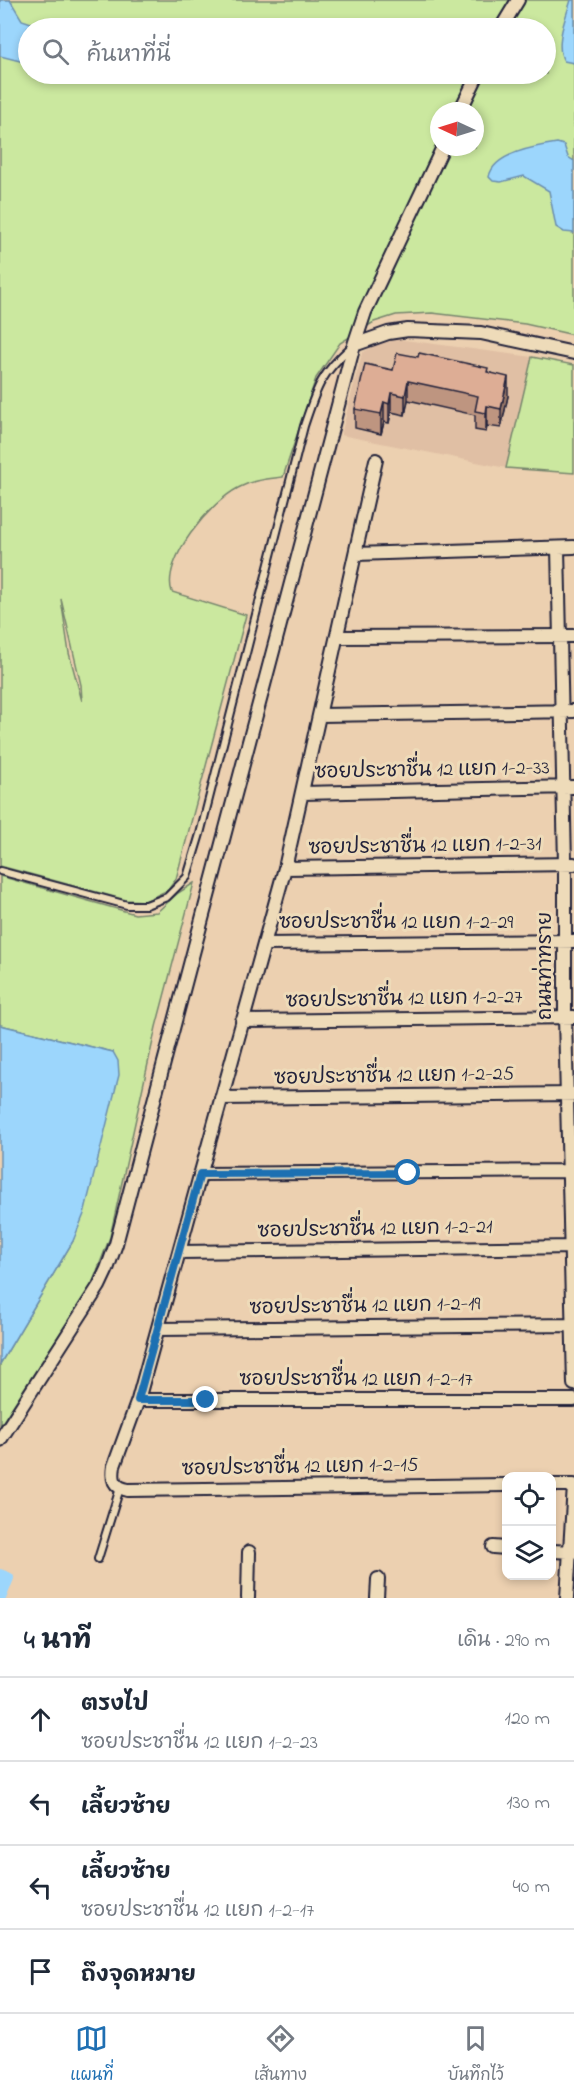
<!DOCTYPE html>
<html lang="th">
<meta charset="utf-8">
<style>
:root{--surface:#fff;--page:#f2f2f3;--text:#1f2937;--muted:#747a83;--line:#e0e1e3;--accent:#1f6fb2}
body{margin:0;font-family:"Indie Flower","Playpen Sans Thai",sans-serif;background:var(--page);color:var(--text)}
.controls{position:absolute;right:18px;bottom:18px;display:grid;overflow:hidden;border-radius:12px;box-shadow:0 3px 9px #0003}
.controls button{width:54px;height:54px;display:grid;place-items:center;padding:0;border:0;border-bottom:2px solid var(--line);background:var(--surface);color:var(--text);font:30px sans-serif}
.compass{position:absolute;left:430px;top:102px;width:54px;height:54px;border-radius:50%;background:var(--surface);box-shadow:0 3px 9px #0003;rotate:274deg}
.stop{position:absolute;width:18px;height:18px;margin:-14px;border:4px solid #1f6fb2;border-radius:50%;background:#fff}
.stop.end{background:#1f6fb2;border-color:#fff;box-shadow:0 2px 6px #0008}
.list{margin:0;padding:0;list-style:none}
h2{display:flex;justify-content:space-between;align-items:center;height:78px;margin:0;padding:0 24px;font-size:26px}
h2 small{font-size:20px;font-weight:400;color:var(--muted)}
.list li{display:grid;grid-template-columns:39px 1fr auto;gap:18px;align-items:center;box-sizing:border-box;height:84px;padding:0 24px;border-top:2px solid var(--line)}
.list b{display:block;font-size:22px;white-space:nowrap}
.list p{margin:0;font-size:20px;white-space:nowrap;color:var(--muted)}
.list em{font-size:20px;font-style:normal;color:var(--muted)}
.icon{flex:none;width:33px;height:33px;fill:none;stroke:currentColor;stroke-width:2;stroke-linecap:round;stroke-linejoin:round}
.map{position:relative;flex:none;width:574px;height:1598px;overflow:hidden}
.search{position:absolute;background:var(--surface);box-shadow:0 3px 9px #0003;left:18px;right:18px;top:18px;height:66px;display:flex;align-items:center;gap:15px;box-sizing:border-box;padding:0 21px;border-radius:33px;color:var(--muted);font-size:22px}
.sheet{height:414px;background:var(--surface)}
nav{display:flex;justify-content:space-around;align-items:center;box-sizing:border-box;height:84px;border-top:2px solid var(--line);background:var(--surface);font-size:16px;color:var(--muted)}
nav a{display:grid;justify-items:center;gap:3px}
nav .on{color:var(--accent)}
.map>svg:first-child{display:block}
.built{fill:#e0bfa4}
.green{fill:#cbe89f;stroke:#76856d;stroke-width:1.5;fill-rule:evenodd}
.water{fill:#9cd6fc;stroke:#6b8eaf;stroke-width:1.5}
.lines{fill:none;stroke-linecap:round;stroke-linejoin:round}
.canal{stroke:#9cd6fc;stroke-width:12}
.lane-casing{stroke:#22223b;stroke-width:10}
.street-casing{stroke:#22223b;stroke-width:16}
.lane{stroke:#eedbb9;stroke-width:6}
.street{stroke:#eedbb9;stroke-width:12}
.wall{fill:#be9580;stroke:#22223b;stroke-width:1.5}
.shaded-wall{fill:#9b7968;stroke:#22223b;stroke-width:1.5}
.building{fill:#ddad95;stroke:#22223b;stroke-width:1.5}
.route{stroke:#1f6fb2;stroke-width:8}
.labels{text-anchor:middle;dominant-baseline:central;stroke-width:6;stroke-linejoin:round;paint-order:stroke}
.street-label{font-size:20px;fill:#22223b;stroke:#eedbb9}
</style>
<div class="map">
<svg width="574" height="1598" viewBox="0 0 574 1598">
<rect width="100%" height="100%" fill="#ecd0b0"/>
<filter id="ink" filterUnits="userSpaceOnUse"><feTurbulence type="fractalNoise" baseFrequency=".0167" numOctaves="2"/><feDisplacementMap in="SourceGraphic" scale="12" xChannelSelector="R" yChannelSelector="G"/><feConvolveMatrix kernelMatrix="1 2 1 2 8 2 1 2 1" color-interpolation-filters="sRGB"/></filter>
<g filter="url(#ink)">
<path class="built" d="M 397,339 L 532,357 L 506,468 L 341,435 L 362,353 L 381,342 Z"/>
<path class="green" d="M 0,0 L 574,0 L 574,335 L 525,324 L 432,313 L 396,315 L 374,322 L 340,343 L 316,378 L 283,477 C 268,479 252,480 238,488 C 211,502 161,560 172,592 L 246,615 L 176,879 L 168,890 L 145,901 L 126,900 L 0,866 ZM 28,28 L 546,28 L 546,74 L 28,74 ZM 439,111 L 475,111 L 475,147 L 439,147 ZM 61,599 L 81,685 L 82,701 L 69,653 Z
M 532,357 L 574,365 L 574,473 L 506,468 Z
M 0,876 L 135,914 L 157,912 L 178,893 L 194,883 L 156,1027 L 110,1237 L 92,1284 L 0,1426 L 0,1364 L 73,1241 L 113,1052 L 0,1025 Z"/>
<path class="water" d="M 0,0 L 10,0 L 22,20 L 40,26 L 43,28 L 28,28 L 28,63 L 0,56 Z
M 571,0 L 574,0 L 574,63 L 564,61 C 554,45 566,17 571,0 Z
M 557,143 L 564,145 L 568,157 L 574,161 L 574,233 L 564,232 L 556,227 L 549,191 L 524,176 L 501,182 L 493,181 L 489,177 C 493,153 537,146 557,143 Z
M 0,1025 L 113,1052 L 118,1061 L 119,1075 L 84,1214 L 73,1241 L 0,1364 Z"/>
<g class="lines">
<path class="canal" d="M 0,1575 L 8,1578 L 0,1598"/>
<defs>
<path id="lane" d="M 0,871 L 127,905 L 146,905 L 167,897 L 187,877 L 200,834 L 304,426 C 317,387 320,375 351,347
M 98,1559 L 120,1488"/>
<path id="street" d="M 501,28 L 518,0
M 460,111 L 478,74
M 354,345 L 388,333 L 408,330 L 481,333 L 574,353
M 376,460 L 285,868 L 138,1400 L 114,1466 C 112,1479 113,1487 128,1490 L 506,1485
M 558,548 L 565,864 L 565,1017 L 574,1384
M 356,554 L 574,547
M 338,637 L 574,636
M 320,715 L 574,711
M 302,793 L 574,787
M 285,868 L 574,864
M 264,944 L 574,941
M 242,1021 L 574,1017
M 221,1098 L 574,1094
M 200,1174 L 574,1171
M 179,1252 L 574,1247
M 158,1329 L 574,1325
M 138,1400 L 574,1400
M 0,1440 L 99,1286 L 107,1269 L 116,1244 L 354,345 L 365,312 L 443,147
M 552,1485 L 574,1485
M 493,1547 L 506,1548
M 552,1551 L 574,1552
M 248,1598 L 249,1552
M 377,1598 L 378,1579
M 567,1598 L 574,1486"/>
</defs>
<use href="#lane" class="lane-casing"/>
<use href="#street" class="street-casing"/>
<use href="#lane" class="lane"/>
<use href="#street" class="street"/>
</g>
<path class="wall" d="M 393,370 L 488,372 L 508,396 L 501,428 L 487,426 L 486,432 L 475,430 L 475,415 L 408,400 L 405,415 L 391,412 L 389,423 L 384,422 L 381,434 L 355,428 L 355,409 Z"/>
<path class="shaded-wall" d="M 508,377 L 508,396 L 501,428 L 501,409 Z
M 408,381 L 408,400 L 405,415 L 405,396 Z
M 391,393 L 391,412 L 389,423 L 389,404 Z
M 384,402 L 384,422 L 381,434 L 381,414 Z
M 487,406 L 487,426 L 486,432 L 486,413 Z"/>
<path class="building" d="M 397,353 L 418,357 L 419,353 L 488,368 L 487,372 L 508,377 L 501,409 L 487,406 L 486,413 L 475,411 L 478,396 L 408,381 L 405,396 L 391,393 L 389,404 L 384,402 L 381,414 L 355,409 L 365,364 L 393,370 Z"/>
</g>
<g class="lines" filter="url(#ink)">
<path class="route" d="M 206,1400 L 138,1400 L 200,1174 L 408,1173"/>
</g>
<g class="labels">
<g class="street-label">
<text transform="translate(432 771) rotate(-1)">ซอยประชาชื่น 12 แยก 1-2-33</text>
<text transform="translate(425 847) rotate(-1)">ซอยประชาชื่น 12 แยก 1-2-31</text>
<text x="396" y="923">ซอยประชาชื่น 12 แยก 1-2-29</text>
<text transform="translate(546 966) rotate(-90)">ถนนท่าทราย</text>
<text transform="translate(404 1000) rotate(-1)">ซอยประชาชื่น 12 แยก 1-2-27</text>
<text transform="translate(394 1077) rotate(-1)">ซอยประชาชื่น 12 แยก 1-2-25</text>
<text transform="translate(375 1230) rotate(-1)">ซอยประชาชื่น 12 แยก 1-2-21</text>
<text transform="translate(365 1307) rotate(-1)">ซอยประชาชื่น 12 แยก 1-2-19</text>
<text x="356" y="1380">ซอยประชาชื่น 12 แยก 1-2-17</text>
<text transform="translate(300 1468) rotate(-1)">ซอยประชาชื่น 12 แยก 1-2-15</text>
</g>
</g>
</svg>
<div class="controls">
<button><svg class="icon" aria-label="locate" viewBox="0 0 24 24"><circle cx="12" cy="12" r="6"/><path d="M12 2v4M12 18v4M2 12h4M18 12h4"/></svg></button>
<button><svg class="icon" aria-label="layers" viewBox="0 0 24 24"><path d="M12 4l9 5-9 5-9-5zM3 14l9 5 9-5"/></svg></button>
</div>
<svg class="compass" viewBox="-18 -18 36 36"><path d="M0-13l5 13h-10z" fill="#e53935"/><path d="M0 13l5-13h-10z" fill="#747a83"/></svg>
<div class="stop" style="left:408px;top:1173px"></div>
<div class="stop end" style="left:206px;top:1400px"></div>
<div class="search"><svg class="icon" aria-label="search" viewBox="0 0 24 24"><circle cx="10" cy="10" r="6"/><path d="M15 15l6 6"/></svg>ค้นหาที่นี่</div>
</div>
<section class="sheet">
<h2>4 นาที<small>เดิน · 290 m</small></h2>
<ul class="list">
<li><svg class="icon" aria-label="ahead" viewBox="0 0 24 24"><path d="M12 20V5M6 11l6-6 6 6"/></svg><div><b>ตรงไป</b><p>ซอยประชาชื่น 12 แยก 1-2-23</p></div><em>120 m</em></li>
<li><svg class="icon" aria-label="left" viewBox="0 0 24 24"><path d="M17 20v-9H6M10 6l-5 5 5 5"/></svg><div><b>เลี้ยวซ้าย</b></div><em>130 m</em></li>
<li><svg class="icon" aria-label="left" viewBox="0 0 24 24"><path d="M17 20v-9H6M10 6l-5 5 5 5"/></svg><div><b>เลี้ยวซ้าย</b><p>ซอยประชาชื่น 12 แยก 1-2-17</p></div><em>40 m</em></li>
<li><svg class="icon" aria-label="arrive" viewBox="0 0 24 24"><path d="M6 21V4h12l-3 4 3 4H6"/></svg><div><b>ถึงจุดหมาย</b></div></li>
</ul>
</section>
<nav>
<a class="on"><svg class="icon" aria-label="map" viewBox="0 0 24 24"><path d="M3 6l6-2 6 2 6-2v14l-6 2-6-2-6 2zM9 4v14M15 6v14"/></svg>แผนที่</a>
<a><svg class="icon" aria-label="directions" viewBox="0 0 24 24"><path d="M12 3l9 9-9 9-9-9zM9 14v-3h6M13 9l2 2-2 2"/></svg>เส้นทาง</a>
<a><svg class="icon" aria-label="saved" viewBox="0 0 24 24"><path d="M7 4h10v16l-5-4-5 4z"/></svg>บันทึกไว้</a>
</nav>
